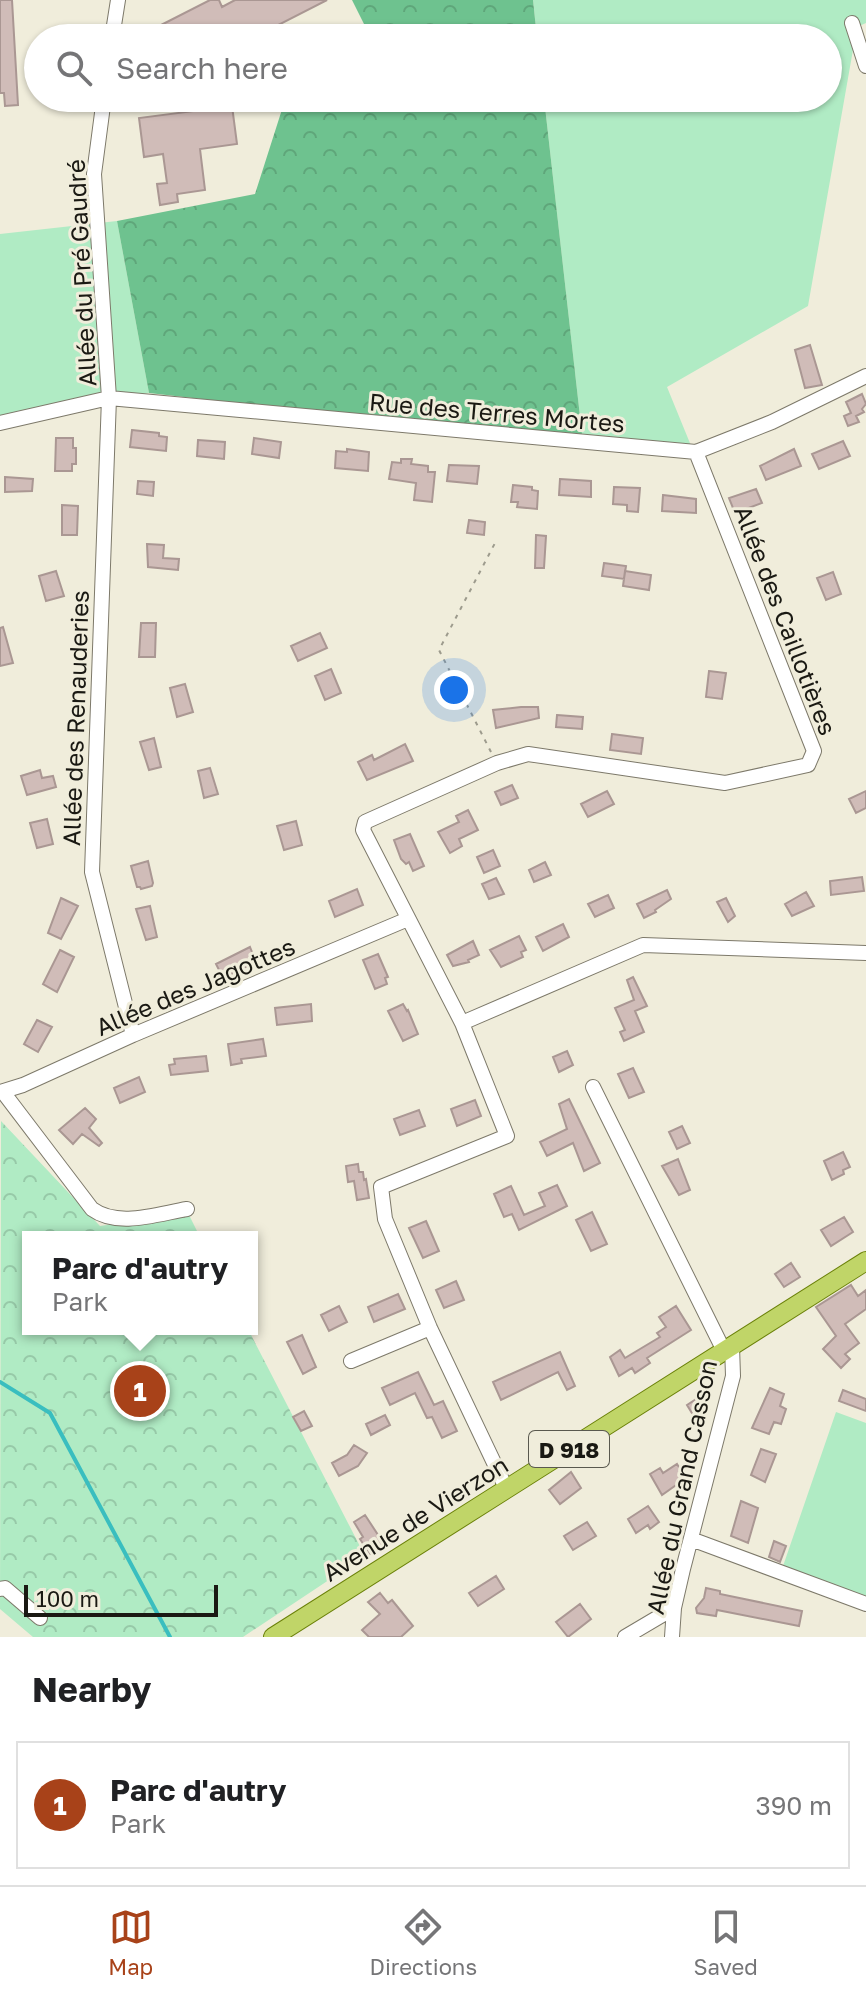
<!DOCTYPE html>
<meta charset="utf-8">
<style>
:root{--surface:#fff;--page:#f2f2f2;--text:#202124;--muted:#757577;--line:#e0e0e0;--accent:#a84219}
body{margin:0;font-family:"Golos Text",sans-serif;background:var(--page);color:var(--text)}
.scale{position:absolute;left:24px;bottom:20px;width:194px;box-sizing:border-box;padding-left:8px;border:4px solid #1a1913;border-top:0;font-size:22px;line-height:28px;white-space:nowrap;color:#1a1913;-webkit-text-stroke:6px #f0eddb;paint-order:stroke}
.you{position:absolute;left:454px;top:690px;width:28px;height:28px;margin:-20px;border:6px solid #fff;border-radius:50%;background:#1a73e8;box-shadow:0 0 0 12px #1a73e833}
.badge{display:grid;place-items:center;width:52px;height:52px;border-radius:50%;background:var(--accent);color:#fff;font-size:26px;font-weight:700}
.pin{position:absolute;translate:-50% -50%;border:4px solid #fff;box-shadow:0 2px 8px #0006}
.popup{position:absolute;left:22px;top:1231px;width:236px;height:104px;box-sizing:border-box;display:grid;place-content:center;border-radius:0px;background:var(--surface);filter:drop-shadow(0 2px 6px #0005);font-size:26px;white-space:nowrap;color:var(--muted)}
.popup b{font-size:30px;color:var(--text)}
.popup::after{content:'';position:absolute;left:50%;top:100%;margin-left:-16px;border:16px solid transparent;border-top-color:var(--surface)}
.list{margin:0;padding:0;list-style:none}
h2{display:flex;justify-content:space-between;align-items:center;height:104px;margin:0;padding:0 32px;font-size:34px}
h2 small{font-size:26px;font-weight:400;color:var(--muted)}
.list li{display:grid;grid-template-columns:52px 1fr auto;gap:24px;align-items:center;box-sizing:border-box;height:128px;margin:0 16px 16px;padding:0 16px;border:2px solid var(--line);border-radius:0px}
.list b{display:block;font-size:30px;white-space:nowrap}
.list p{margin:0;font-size:26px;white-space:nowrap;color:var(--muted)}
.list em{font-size:26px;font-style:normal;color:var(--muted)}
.icon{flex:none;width:44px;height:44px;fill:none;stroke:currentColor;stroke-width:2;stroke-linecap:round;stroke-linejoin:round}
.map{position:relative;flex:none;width:866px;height:1637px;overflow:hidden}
.search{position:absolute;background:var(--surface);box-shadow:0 2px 6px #0004;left:24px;right:24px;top:24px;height:88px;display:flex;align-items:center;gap:20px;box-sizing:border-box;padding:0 28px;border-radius:44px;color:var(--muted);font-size:30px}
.sheet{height:248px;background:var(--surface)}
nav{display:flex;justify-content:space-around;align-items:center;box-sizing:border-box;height:112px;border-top:2px solid var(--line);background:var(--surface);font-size:22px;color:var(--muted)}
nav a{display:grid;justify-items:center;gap:4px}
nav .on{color:var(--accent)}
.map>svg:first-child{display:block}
.grass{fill:#b0ebc4}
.forest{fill:url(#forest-crowns)}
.park{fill:url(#park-crowns)}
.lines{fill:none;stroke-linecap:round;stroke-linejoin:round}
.stream{stroke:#3abebf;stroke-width:4}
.building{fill:#d0bcb8;stroke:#aa9793;stroke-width:2}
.minor-casing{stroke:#7d796a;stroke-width:16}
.major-casing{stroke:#6b8109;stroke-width:20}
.path{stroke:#9d9b8d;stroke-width:2;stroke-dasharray:4 6;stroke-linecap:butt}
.minor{stroke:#fff;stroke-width:14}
.major{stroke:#c0d568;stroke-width:18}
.labels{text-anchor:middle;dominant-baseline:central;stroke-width:6;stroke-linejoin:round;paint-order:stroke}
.shield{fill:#f0eddb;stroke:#5a594f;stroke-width:2}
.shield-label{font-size:22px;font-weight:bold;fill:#1a1913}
.street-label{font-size:24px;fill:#1a1913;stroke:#f0eddb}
</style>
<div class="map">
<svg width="866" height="1637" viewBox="0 0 866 1637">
<defs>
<pattern id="forest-crowns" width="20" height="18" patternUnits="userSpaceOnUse" patternTransform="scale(2)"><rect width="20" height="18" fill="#6ec28f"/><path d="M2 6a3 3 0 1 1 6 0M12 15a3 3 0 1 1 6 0" fill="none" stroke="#5fa67a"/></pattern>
<pattern id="park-crowns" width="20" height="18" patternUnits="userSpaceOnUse" patternTransform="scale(2)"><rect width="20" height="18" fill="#b0ebc4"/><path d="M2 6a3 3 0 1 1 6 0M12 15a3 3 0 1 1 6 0" fill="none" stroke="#97c9a8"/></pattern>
</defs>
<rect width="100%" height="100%" fill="#f0eddb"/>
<path class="grass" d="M 533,0 L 866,0 L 866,23 L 857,27 L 808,306 L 667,387 L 694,453 L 583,443 L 544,98 L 828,98 L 828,38 L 537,38 Z
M 117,221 L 149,393 L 47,409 L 0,424 L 0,234 Z
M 836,1412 L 866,1423 L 866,1598 L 782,1569 Z"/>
<path class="forest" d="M 352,0 L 533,0 L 537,38 L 371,38 Z
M 287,98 L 544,98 L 583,443 L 149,393 L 117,221 L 255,194 L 285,100 Z"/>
<path class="park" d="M 1,1121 L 100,1226 L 188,1213 L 200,1237 L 28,1237 L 28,1329 L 248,1329 L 365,1556 L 243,1637 L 33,1637 L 0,1609 Z"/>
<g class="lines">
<path class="stream" d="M 0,1382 L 50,1413 L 170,1637"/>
</g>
<path class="building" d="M 0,0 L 12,0 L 18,105 L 5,106 L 4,93 L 0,93 Z
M 210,0 L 219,0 L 222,7 L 235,0 L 327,0 L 253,38 L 179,38 L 175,31 L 166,35 L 161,25 Z
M 232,106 L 237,144 L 200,149 L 205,190 L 177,194 L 178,202 L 160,205 L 157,184 L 167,183 L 163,154 L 144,157 L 139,118 Z
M 810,345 L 822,385 L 805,388 L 795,350 Z
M 862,394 L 866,404 L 862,409 L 864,412 L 856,416 L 859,422 L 848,426 L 844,416 L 851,413 L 846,402 Z
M 132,430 L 159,433 L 159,436 L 167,437 L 166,451 L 130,447 Z
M 56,438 L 73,438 L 73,448 L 76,448 L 76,464 L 72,464 L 72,471 L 55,471 Z
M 254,438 L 281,442 L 279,458 L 252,454 Z
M 198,440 L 225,442 L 224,459 L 197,456 Z
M 843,441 L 850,456 L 819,469 L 812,454 Z
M 347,449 L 369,452 L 368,471 L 335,468 L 336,451 L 347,452 Z
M 794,449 L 801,466 L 766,480 L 760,466 Z
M 401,459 L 412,459 L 411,464 L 428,466 L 428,472 L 435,472 L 432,502 L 414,500 L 416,483 L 389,479 L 392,462 L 401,463 Z
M 449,465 L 479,466 L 477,484 L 447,481 Z
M 5,477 L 33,479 L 32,491 L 5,492 Z
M 560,479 L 591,481 L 591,497 L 559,495 Z
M 138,481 L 154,482 L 153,496 L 137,494 Z
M 513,485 L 532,487 L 532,490 L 538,491 L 537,509 L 517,507 L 518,502 L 511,502 Z
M 614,487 L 640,488 L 638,512 L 627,511 L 627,505 L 613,504 Z
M 756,489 L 762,503 L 735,513 L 729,498 Z
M 663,495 L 696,499 L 696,513 L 662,511 Z
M 62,505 L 78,506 L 77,535 L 62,535 Z
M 469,520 L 485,522 L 484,535 L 467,533 Z
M 536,535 L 546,536 L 544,568 L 535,568 Z
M 147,544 L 164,545 L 163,558 L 179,559 L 178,570 L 148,567 Z
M 604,563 L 626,566 L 624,579 L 602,576 Z
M 56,571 L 64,596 L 46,601 L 39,576 Z
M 625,571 L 651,575 L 649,590 L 623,586 Z
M 833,572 L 841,594 L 826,600 L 817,578 Z
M 141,623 L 156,623 L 155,657 L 139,657 Z
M 3,627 L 13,663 L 0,666 L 0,628 Z
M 320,633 L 327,648 L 298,661 L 291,646 Z
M 331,669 L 341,693 L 325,700 L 315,676 Z
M 709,671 L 726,673 L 722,699 L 706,697 Z
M 185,684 L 193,712 L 177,717 L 170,688 Z
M 521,707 L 538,707 L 539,718 L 496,728 L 493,710 Z
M 557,715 L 583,717 L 582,729 L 556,727 Z
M 612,734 L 643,738 L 641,754 L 610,750 Z
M 154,738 L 161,767 L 149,770 L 140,742 Z
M 405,744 L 413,761 L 367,780 L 358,762 L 372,755 L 374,760 Z
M 210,768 L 218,794 L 204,798 L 198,771 Z
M 40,770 L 42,778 L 53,776 L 56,787 L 27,795 L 21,776 Z
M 512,785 L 518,798 L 501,805 L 495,792 Z
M 607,791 L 614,804 L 588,817 L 581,804 Z
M 866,791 L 866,808 L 856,813 L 849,799 Z
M 468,810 L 478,830 L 459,839 L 462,846 L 450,853 L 438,832 L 459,822 L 456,816 Z
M 47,819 L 53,844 L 37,848 L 30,823 Z
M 296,821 L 302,845 L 284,850 L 277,826 Z
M 410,834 L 424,866 L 413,871 L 409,862 L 406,864 L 401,859 L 394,840 Z
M 493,850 L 500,866 L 484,873 L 477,857 Z
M 148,861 L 153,883 L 152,886 L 141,889 L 140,887 L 137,887 L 131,866 Z
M 545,862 L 551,875 L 534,882 L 529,870 Z
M 862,877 L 864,891 L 831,895 L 830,881 Z
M 496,878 L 504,894 L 489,899 L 482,884 Z
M 357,889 L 363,905 L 335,917 L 329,901 Z
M 667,890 L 671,899 L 655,910 L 656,912 L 644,918 L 637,904 Z
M 806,892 L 814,906 L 792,916 L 785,904 Z
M 608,895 L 614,908 L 595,917 L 588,904 Z
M 61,898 L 78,906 L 61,939 L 48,933 Z
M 726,898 L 735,916 L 728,922 L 717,902 Z
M 150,906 L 157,937 L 146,940 L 136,909 Z
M 563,924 L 569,937 L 543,951 L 536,937 Z
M 519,936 L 526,950 L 521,952 L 523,957 L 501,967 L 490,950 Z
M 473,941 L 479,955 L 468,960 L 469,962 L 453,966 L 447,955 Z
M 250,947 L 256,962 L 223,978 L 216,964 Z
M 60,950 L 74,957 L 57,992 L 43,984 Z
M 378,954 L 388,977 L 385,978 L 387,984 L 375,989 L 363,960 Z
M 633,977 L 647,1006 L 635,1011 L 644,1032 L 624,1041 L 620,1032 L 625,1030 L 615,1008 L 634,1000 L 627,980 Z
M 311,1004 L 312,1021 L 277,1025 L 275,1008 Z
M 403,1004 L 407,1011 L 408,1010 L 418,1034 L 403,1041 L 388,1011 Z
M 37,1020 L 52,1027 L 38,1052 L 24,1044 Z
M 263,1039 L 266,1056 L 241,1059 L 242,1063 L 231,1065 L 228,1044 Z
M 567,1051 L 573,1065 L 559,1072 L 553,1057 Z
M 206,1056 L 208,1071 L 171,1075 L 169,1065 L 175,1064 L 174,1059 Z
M 633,1068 L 644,1092 L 629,1098 L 618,1074 Z
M 139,1077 L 145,1092 L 120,1103 L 114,1088 Z
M 569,1099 L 600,1163 L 584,1171 L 573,1143 L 547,1156 L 540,1142 L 567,1129 L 559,1104 Z
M 475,1100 L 481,1116 L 457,1126 L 451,1109 Z
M 85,1108 L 96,1119 L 89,1128 L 102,1143 L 99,1146 L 82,1134 L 73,1144 L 59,1130 Z
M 419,1110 L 425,1126 L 400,1135 L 394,1119 Z
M 682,1126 L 690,1143 L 677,1149 L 669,1132 Z
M 843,1152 L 850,1167 L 843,1170 L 844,1174 L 832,1180 L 824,1161 Z
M 678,1159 L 690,1190 L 679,1195 L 662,1166 Z
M 358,1164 L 359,1172 L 363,1172 L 364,1180 L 366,1179 L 369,1198 L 357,1200 L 354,1181 L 348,1182 L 346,1166 Z
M 557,1185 L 567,1206 L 519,1230 L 512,1214 L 504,1217 L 494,1194 L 511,1186 L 524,1215 L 545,1206 L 539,1193 Z
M 592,1212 L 607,1244 L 591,1251 L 576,1220 Z
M 844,1217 L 853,1232 L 831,1246 L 821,1230 Z
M 426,1221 L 439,1251 L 423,1258 L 409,1228 Z
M 791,1263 L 800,1277 L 784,1287 L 775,1274 Z
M 456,1281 L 464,1300 L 444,1308 L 436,1290 Z
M 851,1285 L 858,1296 L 866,1290 L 866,1309 L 845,1324 L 859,1343 L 845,1354 L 850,1359 L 841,1368 L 823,1349 L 836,1336 L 816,1307 Z
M 398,1294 L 405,1309 L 374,1322 L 368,1307 Z
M 339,1306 L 347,1322 L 329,1331 L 321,1315 Z
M 676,1306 L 691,1330 L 647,1358 L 650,1363 L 635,1373 L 632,1368 L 619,1376 L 610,1357 L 620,1350 L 625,1358 L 660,1337 L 657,1333 L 666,1327 L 659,1317 Z
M 302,1335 L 316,1367 L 303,1374 L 287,1342 Z
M 560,1352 L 575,1386 L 567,1390 L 558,1372 L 501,1400 L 493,1382 Z
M 418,1372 L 434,1405 L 443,1401 L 457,1431 L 442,1438 L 432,1417 L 427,1418 L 415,1393 L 390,1405 L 382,1388 Z
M 770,1388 L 784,1394 L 780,1406 L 786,1409 L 781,1424 L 774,1422 L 769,1434 L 752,1428 Z
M 843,1390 L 866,1399 L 866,1411 L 839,1401 Z
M 701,1396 L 709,1409 L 695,1418 L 687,1405 Z
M 304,1411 L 312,1426 L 301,1431 L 293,1417 Z
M 385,1415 L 390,1425 L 371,1435 L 366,1424 Z
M 354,1445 L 367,1453 L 358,1466 L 339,1476 L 332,1463 L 347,1455 Z
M 761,1449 L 776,1454 L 765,1482 L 751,1475 Z
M 677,1464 L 686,1478 L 662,1495 L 650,1474 L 660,1468 L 663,1473 Z
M 571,1472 L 581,1488 L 560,1504 L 549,1490 Z
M 741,1501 L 758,1508 L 748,1543 L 731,1536 Z
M 648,1506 L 659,1522 L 650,1529 L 648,1525 L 636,1533 L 628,1519 Z
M 365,1515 L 384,1544 L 370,1554 L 360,1539 L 363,1537 L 354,1522 Z
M 587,1522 L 596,1536 L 573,1550 L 564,1536 Z
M 774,1541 L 786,1546 L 780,1562 L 769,1557 Z
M 496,1576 L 504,1589 L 478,1606 L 469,1593 Z
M 706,1588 L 720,1591 L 720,1594 L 802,1611 L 799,1626 L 717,1610 L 716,1616 L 697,1613 L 696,1608 L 704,1598 Z
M 380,1593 L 388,1603 L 392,1600 L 413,1626 L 401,1637 L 369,1637 L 362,1630 L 380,1614 L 368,1602 Z
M 580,1604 L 591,1619 L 568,1637 L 556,1622 Z"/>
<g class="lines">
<defs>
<path id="minor" d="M 852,23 L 866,66
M 112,38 L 118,0
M 104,98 L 94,174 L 109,398 L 92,872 L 133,1035
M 0,423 L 109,398 L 696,452 L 772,422 L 866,376
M 696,452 L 814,751 L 808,765 L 725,783 L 528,754 L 497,763 L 365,822 L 363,830 L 462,1023 L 643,945 L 866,953
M 462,1023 L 507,1136 L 381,1187 L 385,1219 L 430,1328 L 506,1488
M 593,1087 L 724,1351
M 0,1092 L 23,1085 L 133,1035 L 408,919
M 3,1092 L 92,1209 C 118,1228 157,1214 187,1209
M 351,1361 L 430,1328
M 691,1539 L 866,1604
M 0,1589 L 5,1588 L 40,1618
M 625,1637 L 674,1608
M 672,1637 L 674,1608 L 683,1569 L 733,1376 L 732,1346"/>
<path id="major" d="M 273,1637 L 866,1261"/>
</defs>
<use href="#minor" class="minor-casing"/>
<use href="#major" class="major-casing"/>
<path class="path" d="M 491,752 L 439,650 L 495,543"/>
<use href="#minor" class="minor"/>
<use href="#major" class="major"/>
</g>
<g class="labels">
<rect class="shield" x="529" y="1431" width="80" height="36" rx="6"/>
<g class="shield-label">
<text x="569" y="1449">D 918</text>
</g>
<g class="street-label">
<text transform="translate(81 273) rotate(-93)">Allée du Pré Gaudré</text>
<text transform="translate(497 412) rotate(5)">Rue des Terres Mortes</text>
<text transform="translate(786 620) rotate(69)">Allée des Caillotières</text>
<text transform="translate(75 718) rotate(-88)">Allée des Renauderies</text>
<text transform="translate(195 986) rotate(-23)">Allée des Jagottes</text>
<text transform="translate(681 1487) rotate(-78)">Allée du Grand Casson</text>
<text transform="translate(415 1518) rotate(-32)">Avenue de Vierzon</text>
</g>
</g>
</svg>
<div class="scale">100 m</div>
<div class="you"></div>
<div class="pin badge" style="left:140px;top:1391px">1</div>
<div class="popup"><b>Parc d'autry</b>Park</div>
<div class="search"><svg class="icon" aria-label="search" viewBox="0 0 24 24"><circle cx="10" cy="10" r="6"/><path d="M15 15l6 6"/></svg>Search here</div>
</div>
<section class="sheet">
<h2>Nearby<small></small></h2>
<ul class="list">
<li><span class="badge">1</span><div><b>Parc d'autry</b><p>Park</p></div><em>390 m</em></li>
</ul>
</section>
<nav>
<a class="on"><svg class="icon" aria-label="map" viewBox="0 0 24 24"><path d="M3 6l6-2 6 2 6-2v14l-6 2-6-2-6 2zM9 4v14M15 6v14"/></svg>Map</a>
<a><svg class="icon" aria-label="directions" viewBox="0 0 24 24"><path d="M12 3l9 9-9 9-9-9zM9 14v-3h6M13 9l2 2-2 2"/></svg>Directions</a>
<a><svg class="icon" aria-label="saved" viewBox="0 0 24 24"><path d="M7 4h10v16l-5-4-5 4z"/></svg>Saved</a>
</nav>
